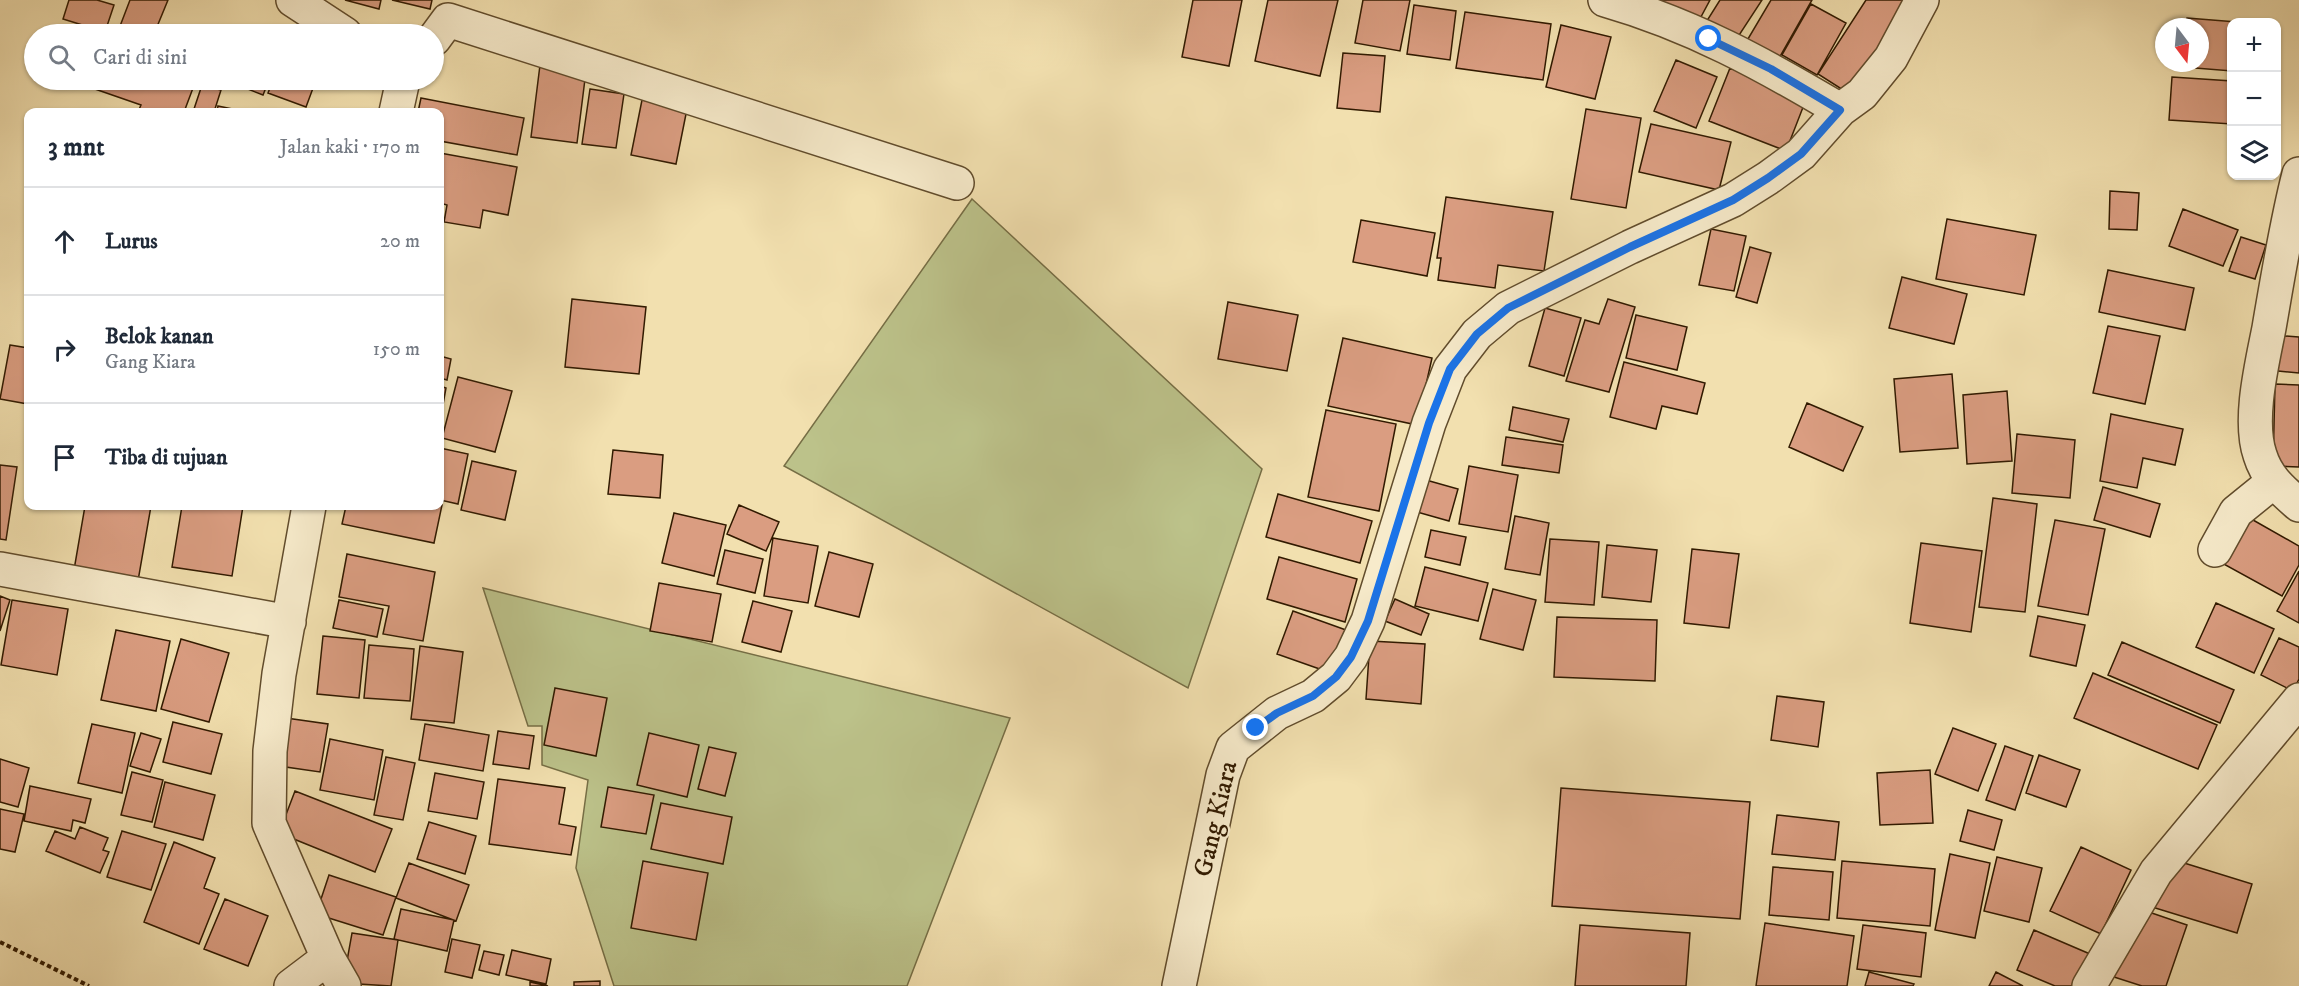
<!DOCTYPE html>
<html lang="id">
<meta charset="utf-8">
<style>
:root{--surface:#fff;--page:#f6f6f7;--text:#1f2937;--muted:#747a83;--line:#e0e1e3}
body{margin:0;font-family:"IM FELL DW Pica",serif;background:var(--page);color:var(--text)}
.controls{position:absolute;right:18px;top:18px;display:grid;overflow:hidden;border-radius:12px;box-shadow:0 2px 4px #0004}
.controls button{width:54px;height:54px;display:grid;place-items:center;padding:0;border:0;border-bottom:2px solid var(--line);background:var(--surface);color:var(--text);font:30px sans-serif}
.compass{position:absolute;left:2155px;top:18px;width:54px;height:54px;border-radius:50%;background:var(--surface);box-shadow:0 2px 4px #0004;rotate:164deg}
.stop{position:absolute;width:18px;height:18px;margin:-14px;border:4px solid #1a73e8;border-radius:50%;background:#fff}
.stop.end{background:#1a73e8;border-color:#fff;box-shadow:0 2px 6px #0008}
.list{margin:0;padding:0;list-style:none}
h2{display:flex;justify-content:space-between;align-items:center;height:78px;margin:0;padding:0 24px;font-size:26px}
h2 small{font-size:20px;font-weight:400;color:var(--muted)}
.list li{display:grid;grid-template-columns:39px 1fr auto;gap:18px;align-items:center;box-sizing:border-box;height:108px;padding:0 24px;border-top:2px solid var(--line)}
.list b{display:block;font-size:22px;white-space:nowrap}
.list p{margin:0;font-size:20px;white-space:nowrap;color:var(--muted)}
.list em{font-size:20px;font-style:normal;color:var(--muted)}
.icon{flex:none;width:33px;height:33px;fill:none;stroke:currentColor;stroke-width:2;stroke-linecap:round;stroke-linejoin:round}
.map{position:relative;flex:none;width:2299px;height:986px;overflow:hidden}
.search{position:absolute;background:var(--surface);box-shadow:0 2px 4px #0004;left:24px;top:24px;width:420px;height:66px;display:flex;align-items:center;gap:15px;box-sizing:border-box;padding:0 21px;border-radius:33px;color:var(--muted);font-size:22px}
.panel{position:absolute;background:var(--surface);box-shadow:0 2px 4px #0004;left:24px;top:108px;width:420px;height:402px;border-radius:12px}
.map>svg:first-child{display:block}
.green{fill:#bcc28a;stroke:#766e45;stroke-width:1.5}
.building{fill:#da9d81;stroke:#311a00;stroke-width:1.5}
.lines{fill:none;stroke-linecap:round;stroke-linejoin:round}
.minor-casing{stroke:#614c2c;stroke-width:36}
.path{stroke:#311a00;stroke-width:4;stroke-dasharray:4.5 3;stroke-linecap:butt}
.minor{stroke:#f7ebcb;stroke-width:33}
.route{stroke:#1a73e8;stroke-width:8}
.labels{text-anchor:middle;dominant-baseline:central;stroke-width:4.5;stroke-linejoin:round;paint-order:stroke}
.street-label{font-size:26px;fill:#311a00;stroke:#f7ebcb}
</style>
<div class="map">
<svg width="2299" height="986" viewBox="0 0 2299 986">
<rect width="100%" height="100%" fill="#f2e0af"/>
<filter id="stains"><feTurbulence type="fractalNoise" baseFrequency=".00333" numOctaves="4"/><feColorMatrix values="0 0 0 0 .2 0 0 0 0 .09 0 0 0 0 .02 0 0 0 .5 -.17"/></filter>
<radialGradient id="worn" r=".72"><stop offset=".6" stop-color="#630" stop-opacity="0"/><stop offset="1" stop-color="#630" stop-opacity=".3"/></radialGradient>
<path class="green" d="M 972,199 L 1262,469 L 1188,688 L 784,466 Z
M 483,588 L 1010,718 L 907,986 L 614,986 L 576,868 L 588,780 L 542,765 L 542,726 L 528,726 Z"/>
<path class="building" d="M 69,0 L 97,0 L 114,5 L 105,32 L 63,19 Z
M 130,0 L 168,0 L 154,34 L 117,34 Z
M 345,0 L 381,0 L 379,9 Z
M 392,0 L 432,0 L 430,9 Z
M 1193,0 L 1242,0 L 1229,66 L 1182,57 Z
M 1268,0 L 1338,0 L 1320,76 L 1255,61 Z
M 1363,0 L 1410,0 L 1400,51 L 1355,43 Z
M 1660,0 L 1710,0 L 1695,28 L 1657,6 Z
M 1720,0 L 1762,0 L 1732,46 L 1703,27 Z
M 1771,0 L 1812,0 L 1774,67 L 1742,49 Z
M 1866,0 L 1917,0 L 1854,97 L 1818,74 Z
M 1811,4 L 1846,23 L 1817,75 L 1782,55 Z
M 1414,5 L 1456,11 L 1450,60 L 1407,54 Z
M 1465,12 L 1551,24 L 1543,80 L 1456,68 Z
M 2187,18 L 2237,22 L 2232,22 L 2232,71 L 2183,67 L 2183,63 L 2200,63 L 2200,27 L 2186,27 Z
M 1561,25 L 1611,37 L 1595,99 L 1546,87 Z
M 65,28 L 86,34 L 62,34 Z
M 1343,53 L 1385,56 L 1380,112 L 1337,108 Z
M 1676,60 L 1717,77 L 1696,128 L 1654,111 Z
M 540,65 L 586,71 L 577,143 L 531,137 Z
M 1730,68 L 1807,97 L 1786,151 L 1709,121 Z
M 2172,77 L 2232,81 L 2232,124 L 2169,120 Z
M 95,80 L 196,80 L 184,112 L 138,112 L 141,105 L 92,88 Z
M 236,80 L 269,80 L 263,95 L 235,84 Z
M 273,80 L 316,80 L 306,107 L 268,93 Z
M 202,85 L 221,90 L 214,112 L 193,112 Z
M 590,89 L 624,94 L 616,148 L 582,144 Z
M 421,98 L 524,118 L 517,155 L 440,141 L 440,112 L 418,112 Z
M 642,100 L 687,109 L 676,164 L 631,155 Z
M 218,106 L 247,112 L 217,112 Z
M 1586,109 L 1641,118 L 1626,208 L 1571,199 Z
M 1651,124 L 1731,142 L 1719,190 L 1639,172 Z
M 440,153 L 517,167 L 508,215 L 483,210 L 480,228 L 444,222 L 447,205 L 440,203 Z
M 2110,191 L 2139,193 L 2137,230 L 2109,229 Z
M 1446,197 L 1553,212 L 1544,271 L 1498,265 L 1495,288 L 1438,280 L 1441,258 L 1437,258 Z
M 2183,209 L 2238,230 L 2223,266 L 2169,246 Z
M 1947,219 L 2036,235 L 2024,295 L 1936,279 Z
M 1361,220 L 1435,233 L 1427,276 L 1353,262 Z
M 1711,229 L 1746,236 L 1734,291 L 1699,285 Z
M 2241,237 L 2266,245 L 2255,279 L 2229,271 Z
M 1750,247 L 1771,253 L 1757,303 L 1736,297 Z
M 2108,270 L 2194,288 L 2185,330 L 2099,312 Z
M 1902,277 L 1967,294 L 1954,344 L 1889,328 Z
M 572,299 L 646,307 L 639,374 L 565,367 Z
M 1608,299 L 1635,307 L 1609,392 L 1566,381 L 1585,320 L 1599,324 Z
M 1228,302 L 1298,315 L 1287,371 L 1218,359 Z
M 1545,308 L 1581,318 L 1564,376 L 1529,366 Z
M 1636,315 L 1687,327 L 1677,370 L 1626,358 Z
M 2108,326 L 2160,336 L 2145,404 L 2093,393 Z
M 2271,335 L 2299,337 L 2299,373 L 2268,370 Z
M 1343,338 L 1432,358 L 1417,425 L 1328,406 Z
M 10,345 L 28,348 L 28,404 L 0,399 Z
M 440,356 L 451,359 L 447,380 L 440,378 Z
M 1624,362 L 1705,383 L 1697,414 L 1662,406 L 1656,429 L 1610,417 Z
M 1952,374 L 1958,448 L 1900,452 L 1894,379 Z
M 458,377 L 512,391 L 495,452 L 442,438 Z
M 2275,384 L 2299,385 L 2299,467 L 2273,466 Z
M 440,386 L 446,388 L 440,421 Z
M 2007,391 L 2012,461 L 1967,464 L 1963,395 Z
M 1807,403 L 1863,427 L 1843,471 L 1789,447 Z
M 1513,407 L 1569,419 L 1563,442 L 1509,430 Z
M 1326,410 L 1396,424 L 1379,511 L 1308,497 Z
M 2111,414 L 2183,429 L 2175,465 L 2143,458 L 2137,488 L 2100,481 Z
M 2017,434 L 2075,440 L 2070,498 L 2012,493 Z
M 1506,437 L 1563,445 L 1559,473 L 1502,465 Z
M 440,448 L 468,454 L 458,504 L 440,500 Z
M 613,450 L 663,455 L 660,498 L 608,494 Z
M 472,461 L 516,471 L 505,520 L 461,510 Z
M 0,465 L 17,467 L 6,540 L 0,539 Z
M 1469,466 L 1518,475 L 1508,532 L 1459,524 Z
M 1426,480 L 1458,489 L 1449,521 L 1417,512 Z
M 2103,487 L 2160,504 L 2150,537 L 2094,520 Z
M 1278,494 L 1372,521 L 1360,563 L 1266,537 Z
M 1993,498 L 2037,504 L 2025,612 L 1979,607 Z
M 442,505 L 434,543 L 342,524 L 346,506 Z
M 739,505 L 779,522 L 766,551 L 727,534 Z
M 85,506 L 151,506 L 138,581 L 74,570 Z
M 182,506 L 243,506 L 232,576 L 172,567 Z
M 674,513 L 726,525 L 714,576 L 662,563 Z
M 1515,516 L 1549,523 L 1540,575 L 1505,569 Z
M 2246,516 L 2299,546 L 2299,565 L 2282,596 L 2220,562 Z
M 2055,520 L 2105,529 L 2088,615 L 2038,606 Z
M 1431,530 L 1466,537 L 1460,565 L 1425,557 Z
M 773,538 L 818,546 L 808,603 L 764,596 Z
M 1550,539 L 1599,542 L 1594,605 L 1545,602 Z
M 1921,543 L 1982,551 L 1971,632 L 1910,623 Z
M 1607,545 L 1657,550 L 1651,602 L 1602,597 Z
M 1692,549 L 1739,554 L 1729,628 L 1684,623 Z
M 725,550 L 763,559 L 755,593 L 717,584 Z
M 829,552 L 873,564 L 859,617 L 815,606 Z
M 347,554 L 435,572 L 423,641 L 383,634 L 389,606 L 339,597 Z
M 1279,557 L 1357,579 L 1345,622 L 1267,599 Z
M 1425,567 L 1488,583 L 1478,621 L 1415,606 Z
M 2299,571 L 2299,623 L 2277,611 Z
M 659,583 L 721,594 L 712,642 L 650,631 Z
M 1493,589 L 1536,600 L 1523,650 L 1480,639 Z
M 0,596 L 10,600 L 0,631 Z
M 1395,599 L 1429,614 L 1421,635 L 1385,621 Z
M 12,600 L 68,609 L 57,675 L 1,665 Z
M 339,600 L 383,609 L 377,637 L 333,628 Z
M 753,601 L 792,611 L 781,652 L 742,642 Z
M 2216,603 L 2274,629 L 2254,673 L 2196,647 Z
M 1293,611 L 1346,630 L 1331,673 L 1277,654 Z
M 2038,616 L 2085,625 L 2076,666 L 2030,656 Z
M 1557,617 L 1657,620 L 1655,681 L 1554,677 Z
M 116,630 L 170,641 L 156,711 L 101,700 Z
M 323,636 L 365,640 L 359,698 L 317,694 Z
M 2279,638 L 2299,647 L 2299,679 L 2293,691 L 2261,675 Z
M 181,639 L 229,653 L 209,722 L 161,709 Z
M 1370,641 L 1425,644 L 1421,704 L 1366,699 Z
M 2122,642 L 2234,690 L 2220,723 L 2108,675 Z
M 369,645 L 414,649 L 410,701 L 364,698 Z
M 420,646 L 463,652 L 454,723 L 411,719 Z
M 2093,673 L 2217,725 L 2198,769 L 2074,718 Z
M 555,688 L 607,698 L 596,756 L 544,745 Z
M 1777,696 L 1824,702 L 1818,747 L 1771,740 Z
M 286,718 L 328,724 L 320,772 L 279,766 Z
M 173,722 L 222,734 L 211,774 L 163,762 Z
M 92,724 L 135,733 L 122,793 L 78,783 Z
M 425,724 L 489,735 L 483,771 L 419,760 Z
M 1953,728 L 1996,744 L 1978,791 L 1935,774 Z
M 498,731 L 534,736 L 529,769 L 493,764 Z
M 141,733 L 161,739 L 150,772 L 130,766 Z
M 649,733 L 699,745 L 687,797 L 637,785 Z
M 330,739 L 383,750 L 374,800 L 320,790 Z
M 2005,746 L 2033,756 L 2015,810 L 1986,800 Z
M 709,747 L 736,753 L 725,796 L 698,789 Z
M 2039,755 L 2080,770 L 2066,807 L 2026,793 Z
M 386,757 L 415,763 L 403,820 L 374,815 Z
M 0,759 L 29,768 L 18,807 L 0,802 Z
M 1930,770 L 1933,823 L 1880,825 L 1877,773 Z
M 132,772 L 163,780 L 152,822 L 121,815 Z
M 435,773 L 484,782 L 477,819 L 428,811 Z
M 498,779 L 565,788 L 559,824 L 576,827 L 571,855 L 489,844 Z
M 165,782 L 215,795 L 203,840 L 154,827 Z
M 30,786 L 91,799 L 85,823 L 73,820 L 71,831 L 24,821 Z
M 608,787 L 654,795 L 646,834 L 601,827 Z
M 1561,788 L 1750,802 L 1740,919 L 1552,906 Z
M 295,791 L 392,829 L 375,872 L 279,833 Z
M 661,803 L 732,817 L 723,864 L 651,849 Z
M 0,809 L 24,814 L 15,852 L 0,849 Z
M 1968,810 L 2002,820 L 1994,850 L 1960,841 Z
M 1777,815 L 1839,822 L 1835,860 L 1772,854 Z
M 429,822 L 476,836 L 465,874 L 417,859 Z
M 80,827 L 108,838 L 103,850 L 109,852 L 100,873 L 46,851 L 55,831 L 75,839 Z
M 122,831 L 166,844 L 151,890 L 107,877 Z
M 174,842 L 215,858 L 204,888 L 219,894 L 199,944 L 144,922 Z
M 2081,847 L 2131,870 L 2101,934 L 2050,911 Z
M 1950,854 L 1990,863 L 1975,938 L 1935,930 Z
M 1997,857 L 2042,868 L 2029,922 L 1984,911 Z
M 2168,858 L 2252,884 L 2237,933 L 2152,907 Z
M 643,861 L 708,873 L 696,940 L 631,928 Z
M 1842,861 L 1935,869 L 1930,926 L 1837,918 Z
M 409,863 L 469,885 L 456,921 L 396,898 Z
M 1773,867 L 1833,872 L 1829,920 L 1769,915 Z
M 329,875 L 396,897 L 383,935 L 316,914 Z
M 225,899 L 268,916 L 248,966 L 204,949 Z
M 2137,908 L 2187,925 L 2166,986 L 2142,986 L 2114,977 Z
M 401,909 L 454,920 L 447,951 L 394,939 Z
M 1765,923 L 1854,936 L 1847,986 L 1756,986 Z
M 1580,925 L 1690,933 L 1686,986 L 1575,986 Z
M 1863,925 L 1926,933 L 1921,977 L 1857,969 Z
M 2034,930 L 2090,954 L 2077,986 L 2055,986 L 2017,970 Z
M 352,933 L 398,940 L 391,986 L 343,983 Z
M 452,939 L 480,945 L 472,978 L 445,972 Z
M 512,950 L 551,959 L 546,984 L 506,975 Z
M 484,951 L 504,955 L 499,975 L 479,970 Z
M 1869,972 L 1914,984 L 1913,986 L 1865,986 Z
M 1996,972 L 2023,986 L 1989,986 Z
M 600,981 L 600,986 L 574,986 L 574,982 Z
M 530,982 L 548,986 L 530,986 Z"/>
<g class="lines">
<defs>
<path id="minor" d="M 293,0 L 345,34
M 1605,0 C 1692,25 1763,64 1840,110
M 434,39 L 448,20 L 957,183
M 396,112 L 403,80
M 2299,174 C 2286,225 2278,276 2269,328 C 2262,364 2248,420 2260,455 C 2267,478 2282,490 2299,505
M 309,506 L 279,674 L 270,751 L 269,823 L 328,958 L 344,986
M 2215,550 L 2236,512 L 2273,482
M 0,569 L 289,622
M 291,986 L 328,958
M 1179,986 L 1223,775 L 1233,748 L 1277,713 L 1313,696 L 1336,677 L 1351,657 L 1368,621 L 1429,423 L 1450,369 L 1477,334 L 1508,308 L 1630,247 L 1733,200 L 1768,178 L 1801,154 L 1840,110 L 1862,94 L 1891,58 L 1922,0
M 2089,986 L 2156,872 L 2299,700"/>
</defs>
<use href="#minor" class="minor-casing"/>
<path class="path" d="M 0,942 L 89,986"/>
<use href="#minor" class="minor"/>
</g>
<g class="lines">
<path class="route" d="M 1256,728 L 1277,713 L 1313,696 L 1336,677 L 1351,657 L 1368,621 L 1429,423 L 1450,369 L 1477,334 L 1508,308 L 1630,247 L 1733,200 L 1768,178 L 1801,154 L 1840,110 L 1771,69 L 1709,39"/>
</g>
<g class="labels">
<g class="street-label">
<text transform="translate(1216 819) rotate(-77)">Gang Kiara</text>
</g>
</g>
<rect width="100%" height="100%" filter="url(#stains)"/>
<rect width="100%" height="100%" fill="url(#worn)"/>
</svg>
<div class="controls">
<button>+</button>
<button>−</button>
<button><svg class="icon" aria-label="layers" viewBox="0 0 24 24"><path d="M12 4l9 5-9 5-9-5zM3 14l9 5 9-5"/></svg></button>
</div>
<svg class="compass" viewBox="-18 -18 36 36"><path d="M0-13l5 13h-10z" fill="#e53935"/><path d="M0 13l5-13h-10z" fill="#747a83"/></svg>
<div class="stop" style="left:1709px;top:39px"></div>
<div class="stop end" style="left:1256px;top:728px"></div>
<div class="search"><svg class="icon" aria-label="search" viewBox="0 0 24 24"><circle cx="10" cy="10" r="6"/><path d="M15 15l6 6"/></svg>Cari di sini</div>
<section class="panel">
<h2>3 mnt<small>Jalan kaki · 170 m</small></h2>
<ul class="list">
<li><svg class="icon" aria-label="ahead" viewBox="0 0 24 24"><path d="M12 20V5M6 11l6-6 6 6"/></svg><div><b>Lurus</b></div><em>20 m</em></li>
<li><svg class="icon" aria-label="right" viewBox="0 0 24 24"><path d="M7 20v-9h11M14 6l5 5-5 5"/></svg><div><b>Belok kanan</b><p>Gang Kiara</p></div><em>150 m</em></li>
<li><svg class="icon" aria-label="arrive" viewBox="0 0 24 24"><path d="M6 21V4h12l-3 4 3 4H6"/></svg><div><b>Tiba di tujuan</b></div></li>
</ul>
</section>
</div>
